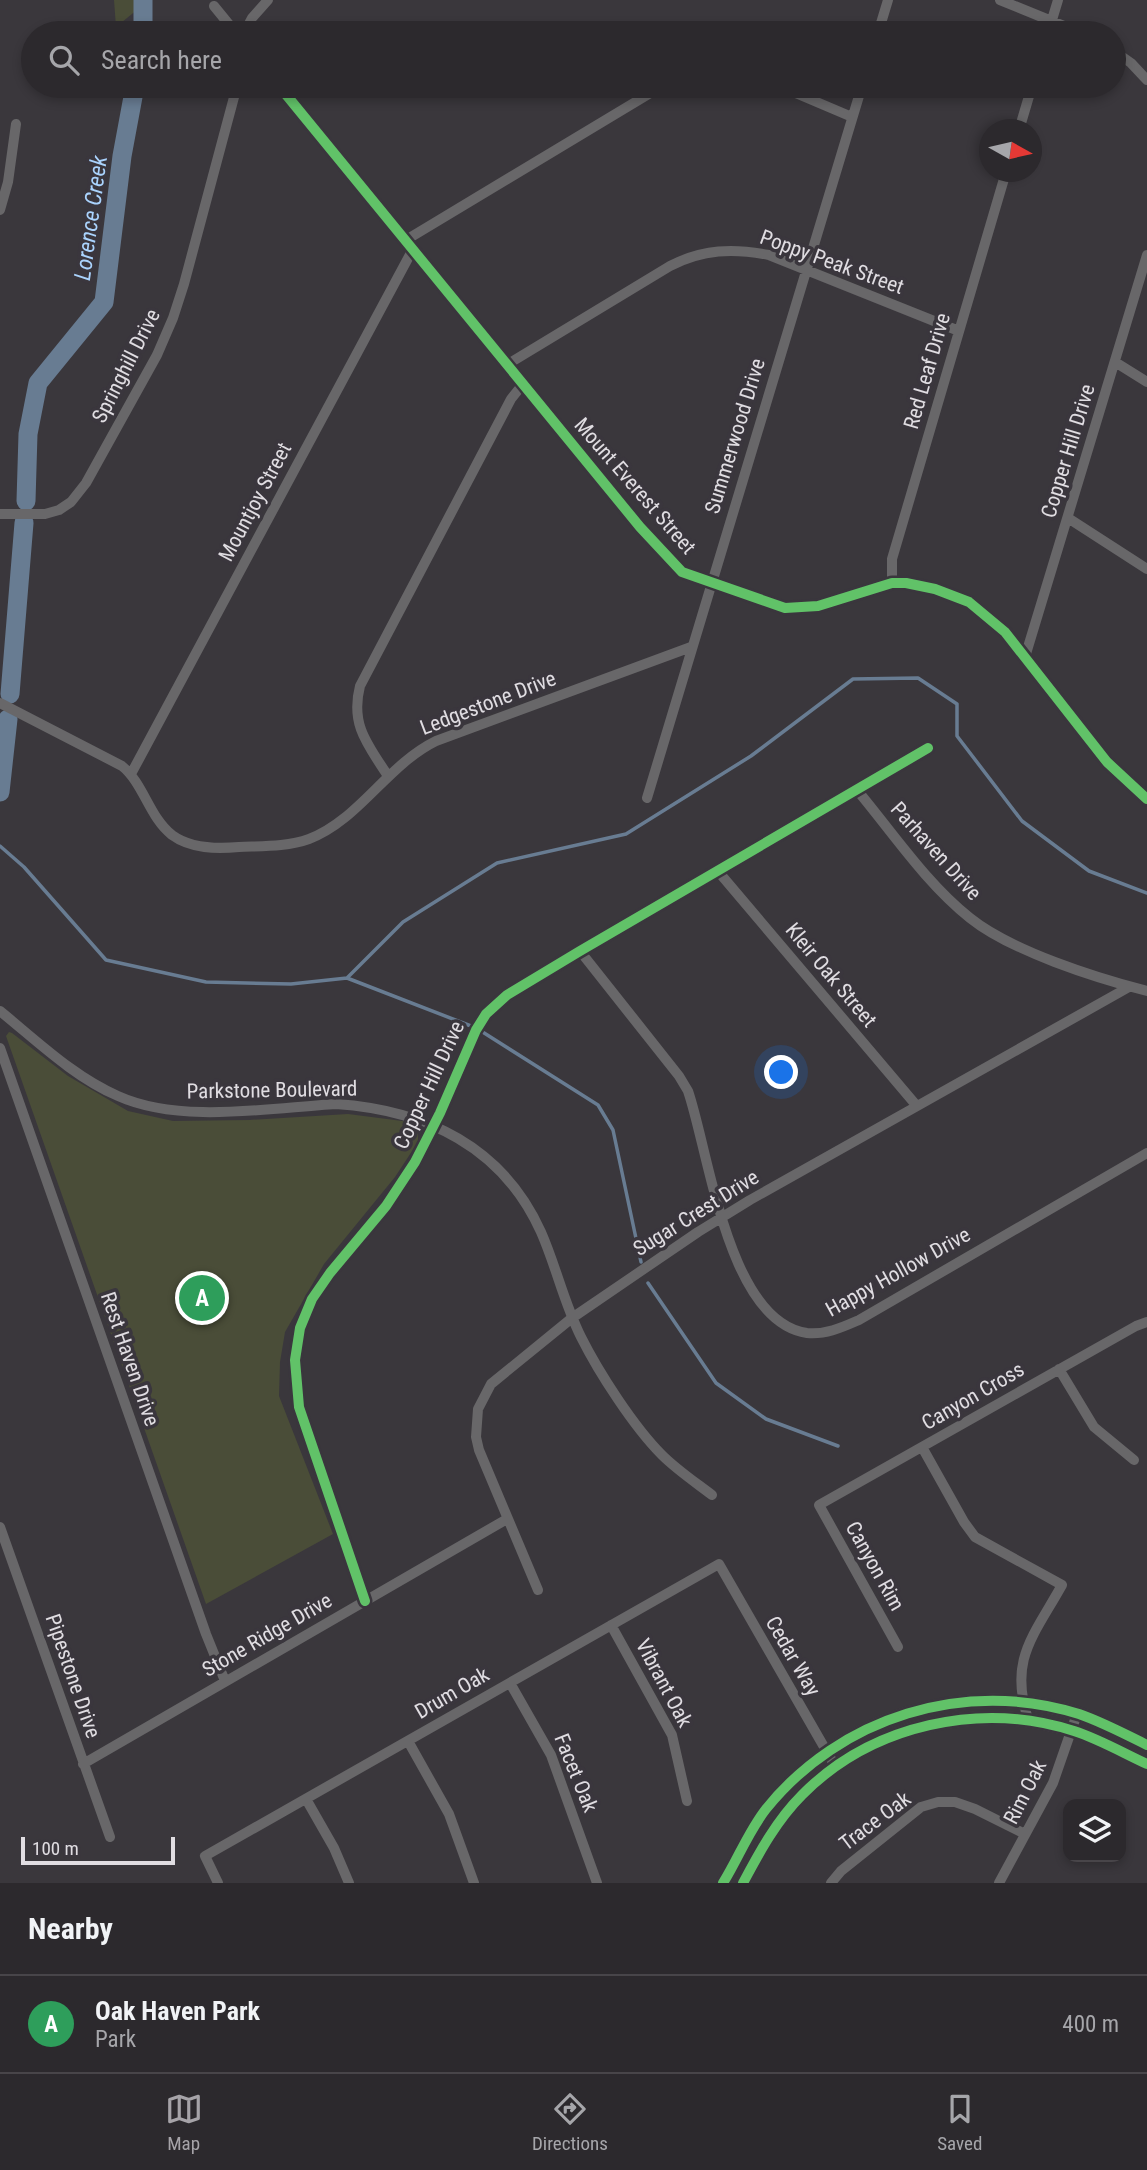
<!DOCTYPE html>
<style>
:root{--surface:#2c292d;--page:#343135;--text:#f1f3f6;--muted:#a6a6aa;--line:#484549;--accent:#a6a3a8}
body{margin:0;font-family:"Roboto Condensed",sans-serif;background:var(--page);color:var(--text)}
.controls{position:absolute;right:21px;bottom:21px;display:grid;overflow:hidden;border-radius:14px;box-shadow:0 4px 10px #0003}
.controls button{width:63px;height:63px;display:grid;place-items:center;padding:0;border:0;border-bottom:2px solid var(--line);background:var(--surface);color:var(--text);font:35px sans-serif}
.compass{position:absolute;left:979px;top:119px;width:63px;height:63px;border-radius:50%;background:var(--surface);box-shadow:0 4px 10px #0003;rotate:98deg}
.scale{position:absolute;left:21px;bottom:18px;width:154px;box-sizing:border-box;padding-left:7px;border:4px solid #e0dde2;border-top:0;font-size:19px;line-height:24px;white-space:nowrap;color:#e0dde2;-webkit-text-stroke:5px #3a363d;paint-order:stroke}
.you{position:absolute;left:782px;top:1073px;width:24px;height:24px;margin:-18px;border:5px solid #fff;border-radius:50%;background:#1a73e8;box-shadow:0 0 0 10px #1a73e833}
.badge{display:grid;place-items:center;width:46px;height:46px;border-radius:50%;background:var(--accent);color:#fff;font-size:23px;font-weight:700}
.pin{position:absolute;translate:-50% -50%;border:4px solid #fff;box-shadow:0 2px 7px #0006}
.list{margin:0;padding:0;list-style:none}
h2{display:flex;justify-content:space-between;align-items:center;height:91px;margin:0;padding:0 28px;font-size:30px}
h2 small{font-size:23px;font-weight:400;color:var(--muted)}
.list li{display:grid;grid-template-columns:46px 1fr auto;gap:21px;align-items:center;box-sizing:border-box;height:98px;padding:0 28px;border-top:2px solid var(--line)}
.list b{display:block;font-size:26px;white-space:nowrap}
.list p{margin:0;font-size:23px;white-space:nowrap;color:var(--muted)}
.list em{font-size:23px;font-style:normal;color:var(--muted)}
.icon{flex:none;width:38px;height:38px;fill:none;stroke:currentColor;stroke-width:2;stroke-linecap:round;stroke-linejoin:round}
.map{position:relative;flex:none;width:1147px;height:1883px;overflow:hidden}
.search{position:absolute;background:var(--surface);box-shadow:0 4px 10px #0003;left:21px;right:21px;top:21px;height:77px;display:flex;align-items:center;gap:18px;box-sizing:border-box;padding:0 24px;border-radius:38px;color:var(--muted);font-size:26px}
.sheet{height:189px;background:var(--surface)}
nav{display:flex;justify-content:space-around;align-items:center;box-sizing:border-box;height:98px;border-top:2px solid var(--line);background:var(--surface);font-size:19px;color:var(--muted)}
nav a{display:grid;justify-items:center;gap:4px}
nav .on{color:var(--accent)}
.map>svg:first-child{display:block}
.green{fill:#4a4d38}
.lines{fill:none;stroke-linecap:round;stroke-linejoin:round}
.stream{stroke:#687c92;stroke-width:3.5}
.river{stroke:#687c92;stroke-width:19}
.street{stroke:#686769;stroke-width:10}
.secondary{stroke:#686769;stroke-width:14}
.cycleway-casing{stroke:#3a363d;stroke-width:15}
.cycleway{stroke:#61c268;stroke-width:10}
.labels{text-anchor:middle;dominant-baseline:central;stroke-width:7;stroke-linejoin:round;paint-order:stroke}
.street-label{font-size:21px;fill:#e0dde2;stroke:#3a363d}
.water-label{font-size:23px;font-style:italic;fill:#aad3fd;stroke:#3a363d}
</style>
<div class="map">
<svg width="1147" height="1883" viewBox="0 0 1147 1883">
<rect width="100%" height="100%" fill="#3a373c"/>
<path class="green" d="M 114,0 L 149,0 L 116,27 Z
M 9,1032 L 12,1033 L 68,1076 L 128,1111 L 173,1121 L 249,1120 L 348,1114 L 410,1122 L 418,1129 L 418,1142 L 395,1177 L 324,1264 L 285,1332 L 280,1362 L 279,1396 L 333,1534 L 206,1604 L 6,1036 Z"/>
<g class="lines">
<path class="stream" d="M 0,846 L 24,867 L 106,960 L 206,982 L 291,984 L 347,978 L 403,922 L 497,863 L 626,834 L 751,756 L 853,679 L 918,678 L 957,704 L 957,736 L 1022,821 L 1089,871 L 1147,893
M 347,978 L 471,1026
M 481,1031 L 598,1105 L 613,1130 L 641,1262
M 648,1283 L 716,1383 L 766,1419 L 838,1446"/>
<path class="river" d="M 143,33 L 143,0
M 26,501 L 28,434 L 38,383 L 104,302 L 122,156 L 135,86
M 10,694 L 24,523
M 0,792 L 8,719"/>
<path class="street" d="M 1000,0 L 1081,33
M 214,6 L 236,33
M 244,33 L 252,18 L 268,0
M 878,33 L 888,0
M 1048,33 L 1058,0
M 1114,51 L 1131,63 L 1147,80
M 279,86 L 640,527 L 682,572 L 785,608 L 818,606 L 892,583 L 906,583 L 935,589 L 969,602 L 1005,632 L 1107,762 L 1147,799
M 779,86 L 852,117
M 1019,130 L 1032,86
M 0,210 L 8,182 L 16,124
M 406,240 L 662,86
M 1115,362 L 1147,382
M 508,364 L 670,266 C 703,249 733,248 769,255 L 959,331
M 0,514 L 45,514 L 59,510 L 71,502 L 86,483 L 157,355 L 173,318 L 184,284 L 237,86
M 1068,518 L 1147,569
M 892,583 L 892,559 L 1006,172
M 1025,657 L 1147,255
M 0,703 L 122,766 C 144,784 149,817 172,835 C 191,849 217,849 239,847 C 262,846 287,847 309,839 C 359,820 387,765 436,741 L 691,647
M 131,774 L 413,249
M 388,776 C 368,745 350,725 360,686 L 511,399 L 523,384
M 857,790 C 893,833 926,883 970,918 C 1011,951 1096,978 1147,991
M 647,798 L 862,86
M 717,870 L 916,1105
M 580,951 L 679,1076 L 688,1091 C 709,1152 728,1322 807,1333 C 826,1335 843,1327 859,1320 L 1147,1153
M 0,1011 C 37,1041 74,1077 118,1096 C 180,1124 269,1108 336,1104 C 426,1110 503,1147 541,1232 C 556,1266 564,1303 581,1337 C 599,1373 634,1427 662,1455 C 677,1470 695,1482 712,1495
M 0,1048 L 206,1634 L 225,1681
M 1059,1369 L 1094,1427 L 1134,1460
M 922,1447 L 964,1522 L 975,1537 L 1062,1585 C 1033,1637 1008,1660 1029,1722
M 0,1527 L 110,1837
M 538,1590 L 479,1450 L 476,1437 L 478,1409 L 491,1384 L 572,1318 L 698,1232 L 750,1200 L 1129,987
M 365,1601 L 299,1407 L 295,1360 L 300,1328 L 312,1299 L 330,1273 L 386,1206 L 415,1162 L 440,1113 L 476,1030 L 486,1014 L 507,995 L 580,951 L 928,748
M 611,1625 L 672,1735 L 687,1801
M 898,1647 L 819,1505 L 1136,1326 L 1147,1322
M 510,1683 L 551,1755 L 597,1883
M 408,1741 L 449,1814 L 474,1883
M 83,1764 L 507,1519
M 306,1799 L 334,1848 L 349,1883
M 218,1883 L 205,1856 L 719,1564 L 835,1766
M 831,1883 L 841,1871 L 921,1807 L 938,1802 L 955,1802 L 975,1809 L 1025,1834
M 999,1883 L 1053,1783 L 1077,1714"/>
<path class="secondary" d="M 723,1883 C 738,1859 748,1832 766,1809 C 840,1717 965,1678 1079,1714 C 1102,1722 1125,1734 1147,1745
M 743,1883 C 760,1851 777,1820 802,1795 C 872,1724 981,1701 1074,1731 C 1099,1739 1123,1753 1147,1764"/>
<defs>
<path id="cycleway" d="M 279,86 L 640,527 L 682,572 L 785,608 L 818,606 L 892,583 L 906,583 L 935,589 L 969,602 L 1005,632 L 1107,762 L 1147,799
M 365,1601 L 299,1407 L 295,1360 L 300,1328 L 312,1299 L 330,1273 L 386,1206 L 415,1162 L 440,1113 L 476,1030 L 486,1014 L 507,995 L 580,951 L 928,748
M 723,1883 C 738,1859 748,1832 766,1809 C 840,1717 965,1678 1079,1714 C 1102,1722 1125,1734 1147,1745
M 743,1883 C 760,1851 777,1820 802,1795 C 872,1724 981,1701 1074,1731 C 1099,1739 1123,1753 1147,1764"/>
</defs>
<use href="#cycleway" class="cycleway-casing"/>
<use href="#cycleway" class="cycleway"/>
</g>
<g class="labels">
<g class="street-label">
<text transform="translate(832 262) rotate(20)">Poppy Peak Street</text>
<text transform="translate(126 366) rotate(-63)">Springhill Drive</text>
<text transform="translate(927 371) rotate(-74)">Red Leaf Drive</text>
<text transform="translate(735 436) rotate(-73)">Summerwood Drive</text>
<text transform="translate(1068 451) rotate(-73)">Copper Hill Drive</text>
<text transform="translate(635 486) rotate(49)">Mount Everest Street</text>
<text transform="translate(255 502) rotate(-62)">Mountjoy Street</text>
<text transform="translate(488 703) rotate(-21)">Ledgestone Drive</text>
<text transform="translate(936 851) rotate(48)">Parhaven Drive</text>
<text transform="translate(831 975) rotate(50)">Kleir Oak Street</text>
<text transform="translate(429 1085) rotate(-65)">Copper Hill Drive</text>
<text transform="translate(272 1090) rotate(-1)">Parkstone Boulevard</text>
<text transform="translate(696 1213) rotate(-32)">Sugar Crest Drive</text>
<text transform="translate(898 1272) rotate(-29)">Happy Hollow Drive</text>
<text transform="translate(130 1359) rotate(71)">Rest Haven Drive</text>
<text transform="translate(973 1396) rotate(-30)">Canyon Cross</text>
<text transform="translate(875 1566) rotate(61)">Canyon Rim</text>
<text transform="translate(267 1635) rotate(-30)">Stone Ridge Drive</text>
<text transform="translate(793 1656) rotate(60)">Cedar Way</text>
<text transform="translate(73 1676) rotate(71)">Pipestone Drive</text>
<text transform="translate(664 1683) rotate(62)">Vibrant Oak</text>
<text transform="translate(452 1693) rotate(-30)">Drum Oak</text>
<text transform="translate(576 1773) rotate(68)">Facet Oak</text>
<text transform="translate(1025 1792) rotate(-63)">Rim Oak</text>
<text transform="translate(875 1821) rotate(-37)">Trace Oak</text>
</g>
<g class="water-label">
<text transform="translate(91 218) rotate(-82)">Lorence Creek</text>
</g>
</g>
</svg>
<div class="controls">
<button><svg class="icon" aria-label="layers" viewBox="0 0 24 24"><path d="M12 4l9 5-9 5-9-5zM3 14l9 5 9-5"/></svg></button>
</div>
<svg class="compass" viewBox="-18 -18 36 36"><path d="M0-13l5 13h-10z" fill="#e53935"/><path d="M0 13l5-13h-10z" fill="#a6a6aa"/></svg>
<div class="scale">100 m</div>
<div class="you"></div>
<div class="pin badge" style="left:202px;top:1298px;background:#2e9e5b">A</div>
<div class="search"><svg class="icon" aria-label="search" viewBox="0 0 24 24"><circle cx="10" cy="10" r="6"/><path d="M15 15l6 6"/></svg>Search here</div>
</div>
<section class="sheet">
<h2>Nearby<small></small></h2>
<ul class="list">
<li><span class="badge" style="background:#2e9e5b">A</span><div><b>Oak Haven Park</b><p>Park</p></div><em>400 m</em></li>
</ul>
</section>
<nav>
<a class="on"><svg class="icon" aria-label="map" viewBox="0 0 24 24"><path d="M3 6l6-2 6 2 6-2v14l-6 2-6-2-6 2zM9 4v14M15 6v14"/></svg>Map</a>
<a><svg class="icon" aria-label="directions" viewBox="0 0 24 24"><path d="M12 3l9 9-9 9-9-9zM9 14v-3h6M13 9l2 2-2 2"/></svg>Directions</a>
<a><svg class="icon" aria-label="saved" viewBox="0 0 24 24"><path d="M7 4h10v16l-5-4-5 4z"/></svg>Saved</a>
</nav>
